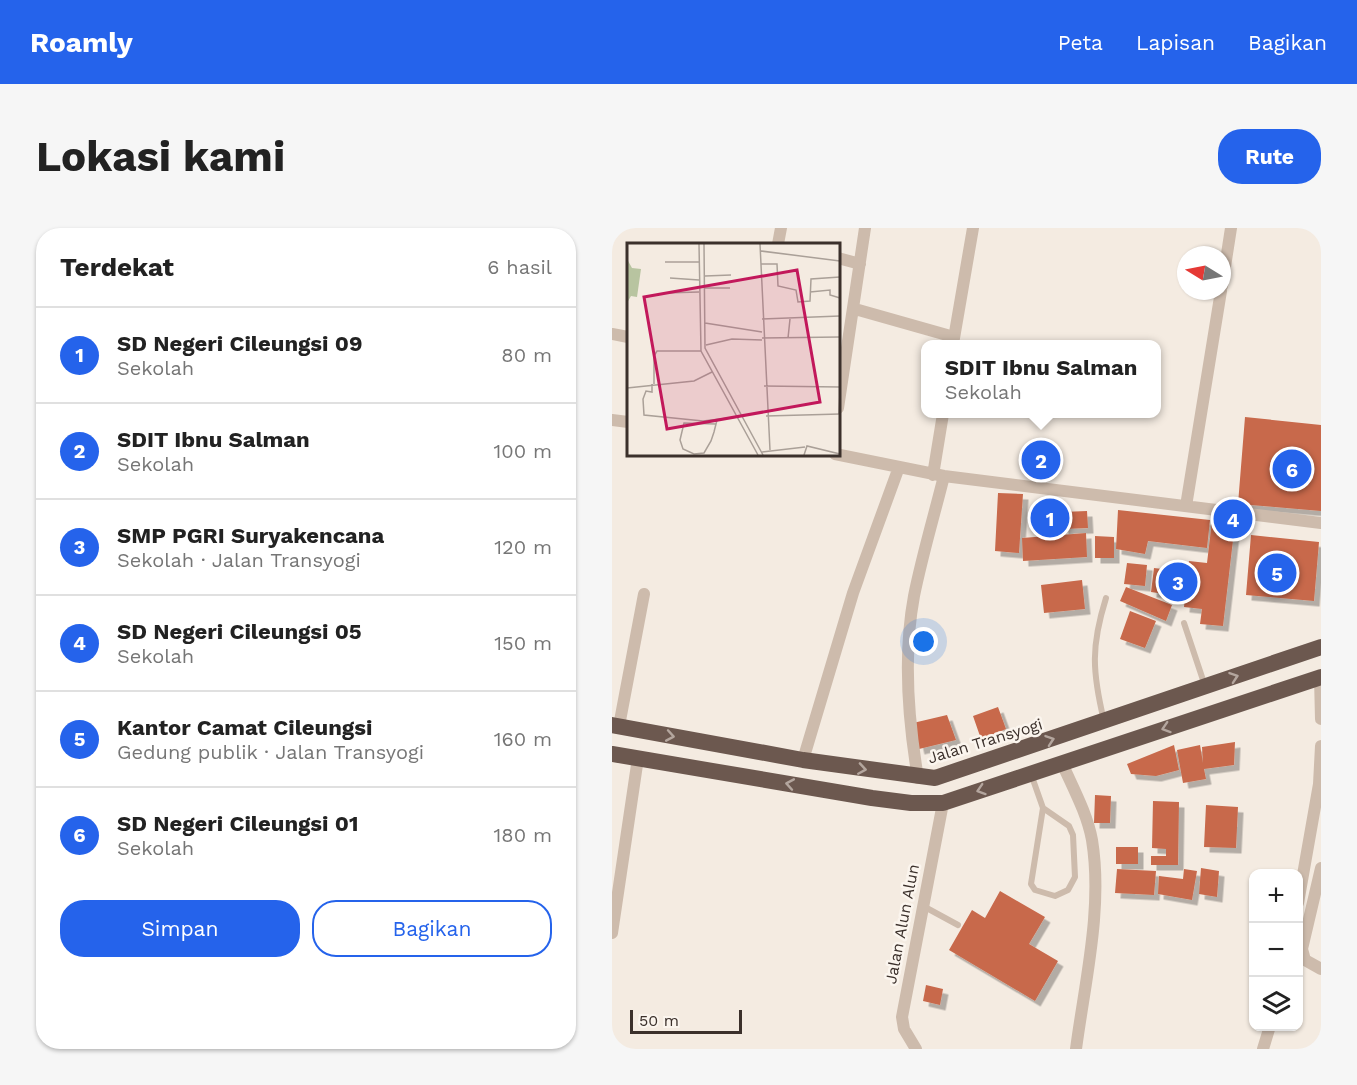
<!DOCTYPE html>
<html lang="id">
<meta charset="utf-8">
<style>
:root{--surface:#fff;--page:#f6f6f6;--text:#222;--muted:#767676;--line:#e0e0e0;--accent:#2563eb}
body{margin:0;font-family:"Work Sans",sans-serif;background:var(--page);color:var(--text)}
.controls{position:absolute;right:18px;bottom:18px;display:grid;overflow:hidden;border-radius:12px;box-shadow:0 2px 4px #0004}
.controls button{width:54px;height:54px;display:grid;place-items:center;padding:0;border:0;border-bottom:2px solid var(--line);background:var(--surface);color:var(--text);font:30px sans-serif}
.compass{position:absolute;left:565px;top:18px;width:54px;height:54px;border-radius:50%;background:var(--surface);box-shadow:0 2px 4px #0004;rotate:280deg}
.scale{position:absolute;left:18px;bottom:15px;width:112px;box-sizing:border-box;padding-left:6px;border:3px solid #3b302b;border-top:0;font-size:16px;line-height:21px;white-space:nowrap;color:#3b302b;-webkit-text-stroke:4px #fbf5ee;paint-order:stroke}
.you{position:absolute;left:312px;top:414px;width:21px;height:21px;margin:-15px;border:4px solid #fff;border-radius:50%;background:#1a73e8;box-shadow:0 0 0 9px #1a73e833}
.badge{display:grid;place-items:center;width:39px;height:39px;border-radius:50%;background:var(--accent);color:#fff;font-size:20px;font-weight:700}
.pin{position:absolute;translate:-50% -50%;border:3px solid #fff;box-shadow:0 2px 6px #0006}
.popup{position:absolute;left:309px;top:112px;width:240px;height:78px;box-sizing:border-box;display:grid;place-content:center;border-radius:12px;background:var(--surface);filter:drop-shadow(0 2px 4px #0005);font-size:20px;white-space:nowrap;color:var(--muted)}
.popup b{font-size:22px;color:var(--text)}
.popup::after{content:'';position:absolute;left:50%;top:100%;margin-left:-12px;border:12px solid transparent;border-top-color:var(--surface)}
.list{margin:0;padding:0;list-style:none}
h2{display:flex;justify-content:space-between;align-items:center;height:78px;margin:0;padding:0 24px;font-size:26px}
h2 small{font-size:20px;font-weight:400;color:var(--muted)}
.list li{display:grid;grid-template-columns:39px 1fr auto;gap:18px;align-items:center;box-sizing:border-box;height:96px;padding:0 24px;border-top:2px solid var(--line)}
.list b{display:block;font-size:22px;white-space:nowrap}
.list p{margin:0;font-size:20px;white-space:nowrap;color:var(--muted)}
.list em{font-size:20px;font-style:normal;color:var(--muted)}
.actions{display:flex;gap:12px;padding:18px 24px}
.actions a{flex:1;padding:14px 0;border:2px solid var(--accent);border-radius:24px;text-align:center;font-size:21px;color:var(--accent)}
.actions .main{background:var(--accent);color:#fff}
.icon{flex:none;width:33px;height:33px;fill:none;stroke:currentColor;stroke-width:2;stroke-linecap:round;stroke-linejoin:round}
.map{position:relative;flex:none;width:709px;height:821px;overflow:hidden;border-radius:24px}
header{display:flex;align-items:center;gap:36px;box-sizing:border-box;height:84px;padding:0 30px;background:var(--accent);color:#fff}
header strong{font-size:28px}
nav{display:flex;gap:33px;margin-inline-start:auto;font-size:21px}
.intro{display:flex;align-items:center;justify-content:space-between;box-sizing:border-box;height:144px;padding:0 36px}
h1{margin:0;font-size:42px}
.button{padding:15px 27px;border-radius:24px;background:var(--accent);color:#fff;font-size:21px;font-weight:700}
main{display:flex;gap:36px;padding:0 36px}
aside{flex:1;background:var(--surface);border-radius:24px;box-shadow:0 2px 4px #0004}
.map>svg:first-child{display:block}
.building{fill:#c8694b;filter:url(#shadow)}
.lines{fill:none;stroke-linecap:round;stroke-linejoin:round}
.service{stroke:#cdbbac;stroke-width:6}
.minor{stroke:#cdbbac;stroke-width:12}
.trunk{stroke:#6c584f;stroke-width:16}
.oneway{stroke:#b4a69e}
.labels{text-anchor:middle;dominant-baseline:central;stroke-width:5;stroke-linejoin:round;paint-order:stroke}
.street-label{font-size:16px;fill:#3b302b;stroke:#fbf5ee}
.inset-road{fill:none;stroke:#aaa098;stroke-width:1.5}
.view{fill:#c2185b;fill-opacity:0.15;stroke:#c2185b;stroke-width:3}
.inset-edge{fill:none;stroke:#3b302b;stroke-width:3}
</style>
<header>
<strong>Roamly</strong>
<nav><a>Peta</a><a>Lapisan</a><a>Bagikan</a></nav>
</header>
<div class="intro"><h1>Lokasi kami</h1><a class="button">Rute</a></div>
<main>
<aside>
<h2>Terdekat<small>6 hasil</small></h2>
<ul class="list">
<li><span class="badge">1</span><div><b>SD Negeri Cileungsi 09</b><p>Sekolah</p></div><em>80 m</em></li>
<li><span class="badge">2</span><div><b>SDIT Ibnu Salman</b><p>Sekolah</p></div><em>100 m</em></li>
<li><span class="badge">3</span><div><b>SMP PGRI Suryakencana</b><p>Sekolah · Jalan Transyogi</p></div><em>120 m</em></li>
<li><span class="badge">4</span><div><b>SD Negeri Cileungsi 05</b><p>Sekolah</p></div><em>150 m</em></li>
<li><span class="badge">5</span><div><b>Kantor Camat Cileungsi</b><p>Gedung publik · Jalan Transyogi</p></div><em>160 m</em></li>
<li><span class="badge">6</span><div><b>SD Negeri Cileungsi 01</b><p>Sekolah</p></div><em>180 m</em></li>
</ul>
<div class="actions"><a class="main">Simpan</a><a>Bagikan</a></div>
</aside>
<div class="map">
<svg width="709" height="821" viewBox="0 0 709 821">
<defs>
<filter id="shadow"><feDropShadow dx="5.5" dy="5.5" stdDeviation="0" flood-color="#0004"/></filter>
</defs>
<rect width="100%" height="100%" fill="#f4ebe1"/>
<path class="building" d="M 633,189 L 709,197 L 709,283 L 626,276 Z
M 386,265 L 411,266 L 407,325 L 383,323 Z
M 506,282 L 598,292 L 595,320 L 536,313 L 533,326 L 504,321 Z
M 475,283 L 476,300 L 451,301 L 450,284 Z
M 600,293 L 623,295 L 611,398 L 588,396 L 590,381 L 572,379 L 573,369 L 539,364 L 542,340 L 575,344 L 577,333 L 595,335 Z
M 474,305 L 475,329 L 411,333 L 410,310 Z
M 639,307 L 707,314 L 702,373 L 634,367 Z
M 483,308 L 502,309 L 502,330 L 483,330 Z
M 515,335 L 535,337 L 533,358 L 512,356 Z
M 470,352 L 473,381 L 432,385 L 429,357 Z
M 514,359 L 560,377 L 554,393 L 508,373 Z
M 518,383 L 544,393 L 533,420 L 508,411 Z
M 386,479 L 394,501 L 369,511 L 361,488 Z
M 335,487 L 344,512 L 307,521 L 301,495 Z
M 623,514 L 622,537 L 592,541 L 594,551 L 571,555 L 565,522 L 588,517 L 591,535 L 590,519 Z
M 562,517 L 567,542 L 544,548 L 519,546 L 515,536 Z
M 483,567 L 499,568 L 498,595 L 482,595 Z
M 541,573 L 567,574 L 566,637 L 539,637 L 539,628 L 554,628 L 554,621 L 540,620 Z
M 594,577 L 626,579 L 624,620 L 592,619 Z
M 504,619 L 526,619 L 526,636 L 504,636 Z
M 589,640 L 607,643 L 605,669 L 587,666 Z
M 505,641 L 544,643 L 542,667 L 503,665 Z
M 572,641 L 585,643 L 580,672 L 546,666 L 547,648 L 571,651 Z
M 388,663 L 433,689 L 417,716 L 446,733 L 423,773 L 337,722 L 360,682 L 373,690 Z
M 314,757 L 331,761 L 328,777 L 311,773 Z"/>
<g class="lines">
<path class="service" d="M 572,395 L 593,458
M 492,493 C 480,443 479,418 494,370
M 419,546 L 431,580 L 419,656 L 423,662 L 443,668 L 456,662 L 463,649 L 461,607 L 457,598 L 431,580
M 311,678 L 346,697"/>
<path class="minor" d="M 166,16 L 169,0
M 226,30 L 248,36
M 610,58 L 619,0
M 243,81 L 342,109
M 0,106 L 16,109
M 341,116 L 361,0
M 226,180 L 253,0
M 0,192 L 16,194
M 223,226 L 332,248 L 709,295
M 321,247 L 331,186
M 574,278 L 609,63
M 708,449 L 709,491
M 7,498 L 32,366
M 191,532 L 241,365 L 287,239
M 450,535 C 461,560 475,585 480,612 C 491,680 473,753 464,821
M 306,550 C 296,491 291,427 302,368 C 310,328 322,288 332,248
M 709,640 L 690,721 L 693,732 L 709,741
M 686,675 L 707,556 L 709,518
M 0,705 L 26,530
M 304,821 L 292,801 L 290,789 L 331,575
M 651,821 L 658,798"/>
<path class="trunk" d="M 0,497 L 191,532 L 323,550 L 709,419
M 0,526 L 260,570 L 299,575 L 331,575 L 709,449"/>
</g>
<defs><path id="oneway-chevron" d="M-2-3.5L2.5 0L-2 3.5" fill="none" stroke-width="1.6" stroke-linecap="round" stroke-linejoin="round" transform="scale(1.5)"/></defs>
<g class="oneway">
<use href="#oneway-chevron" transform="translate(622 449) rotate(-19)"/>
<use href="#oneway-chevron" transform="translate(554 500) rotate(162)"/>
<use href="#oneway-chevron" transform="translate(58 508) rotate(10)"/>
<use href="#oneway-chevron" transform="translate(438 512) rotate(-19)"/>
<use href="#oneway-chevron" transform="translate(250 541) rotate(9)"/>
<use href="#oneway-chevron" transform="translate(178 556) rotate(-170)"/>
<use href="#oneway-chevron" transform="translate(369 562) rotate(162)"/>
</g>
<g class="labels">
<g class="street-label">
<text transform="translate(373 513) rotate(-17)">Jalan Transyogi</text>
<text transform="translate(290 696) rotate(-79)">Jalan Alun Alun</text>
</g>
</g>
<g transform="translate(15 15)">
<rect width="213" height="213" fill="#f4ebe1"/>
<path d="M 0,16 L 5,25 L 14,26 L 10,54 L 4,53 L 0,60 Z" fill="#b8c4a0"/>
<path class="inset-road" d="M 72,1 L 74,108 L 131,212M 77,1 L 78,105 L 136,212M 133,1 L 143,207M 134,8 L 213,18M 38,19 L 72,19M 134,21 L 150,21 L 151,43 L 169,47 L 171,59 L 183,58 L 184,36 L 213,34M 78,33 L 104,32M 43,35 L 72,37M 78,45 L 103,45M 183,49 L 203,47 L 203,52 L 213,55M 37,50 L 72,49M 135,76 L 213,73M 78,80 L 135,89M 135,95 L 213,94M 161,95 L 163,76M 79,102 L 105,96 L 135,97M 25,141 L 25,149 L 19,148 L 16,156 L 17,172 L 76,178 L 110,174M 27,141 L 27,113 L 30,108 L 74,108M 137,143 L 213,144M 0,145 L 67,138 L 85,129M 212,171 L 213,149M 139,173 L 213,171M 89,181 L 57,180 L 53,197 L 56,206 L 67,211 L 77,210 L 84,198 L 87,189 L 90,177M 135,209 L 178,204M 177,212 L 180,203 L 213,211"/>
<path class="view" d="M 170,27 L 193,159 L 40,186 L 17,54 Z"/>
<rect width="213" height="213" class="inset-edge"/>
</g>
</svg>
<div class="controls">
<button>+</button>
<button>−</button>
<button><svg class="icon" aria-label="layers" viewBox="0 0 24 24"><path d="M12 4l9 5-9 5-9-5zM3 14l9 5 9-5"/></svg></button>
</div>
<svg class="compass" viewBox="-18 -18 36 36"><path d="M0-13l5 13h-10z" fill="#e53935"/><path d="M0 13l5-13h-10z" fill="#767676"/></svg>
<div class="scale">50 m</div>
<div class="you"></div>
<div class="pin badge" style="left:438px;top:290px">1</div>
<div class="pin badge" style="left:429px;top:232px">2</div>
<div class="popup"><b>SDIT Ibnu Salman</b>Sekolah</div>
<div class="pin badge" style="left:566px;top:354px">3</div>
<div class="pin badge" style="left:621px;top:291px">4</div>
<div class="pin badge" style="left:665px;top:345px">5</div>
<div class="pin badge" style="left:680px;top:241px">6</div>
</div>
</main>
